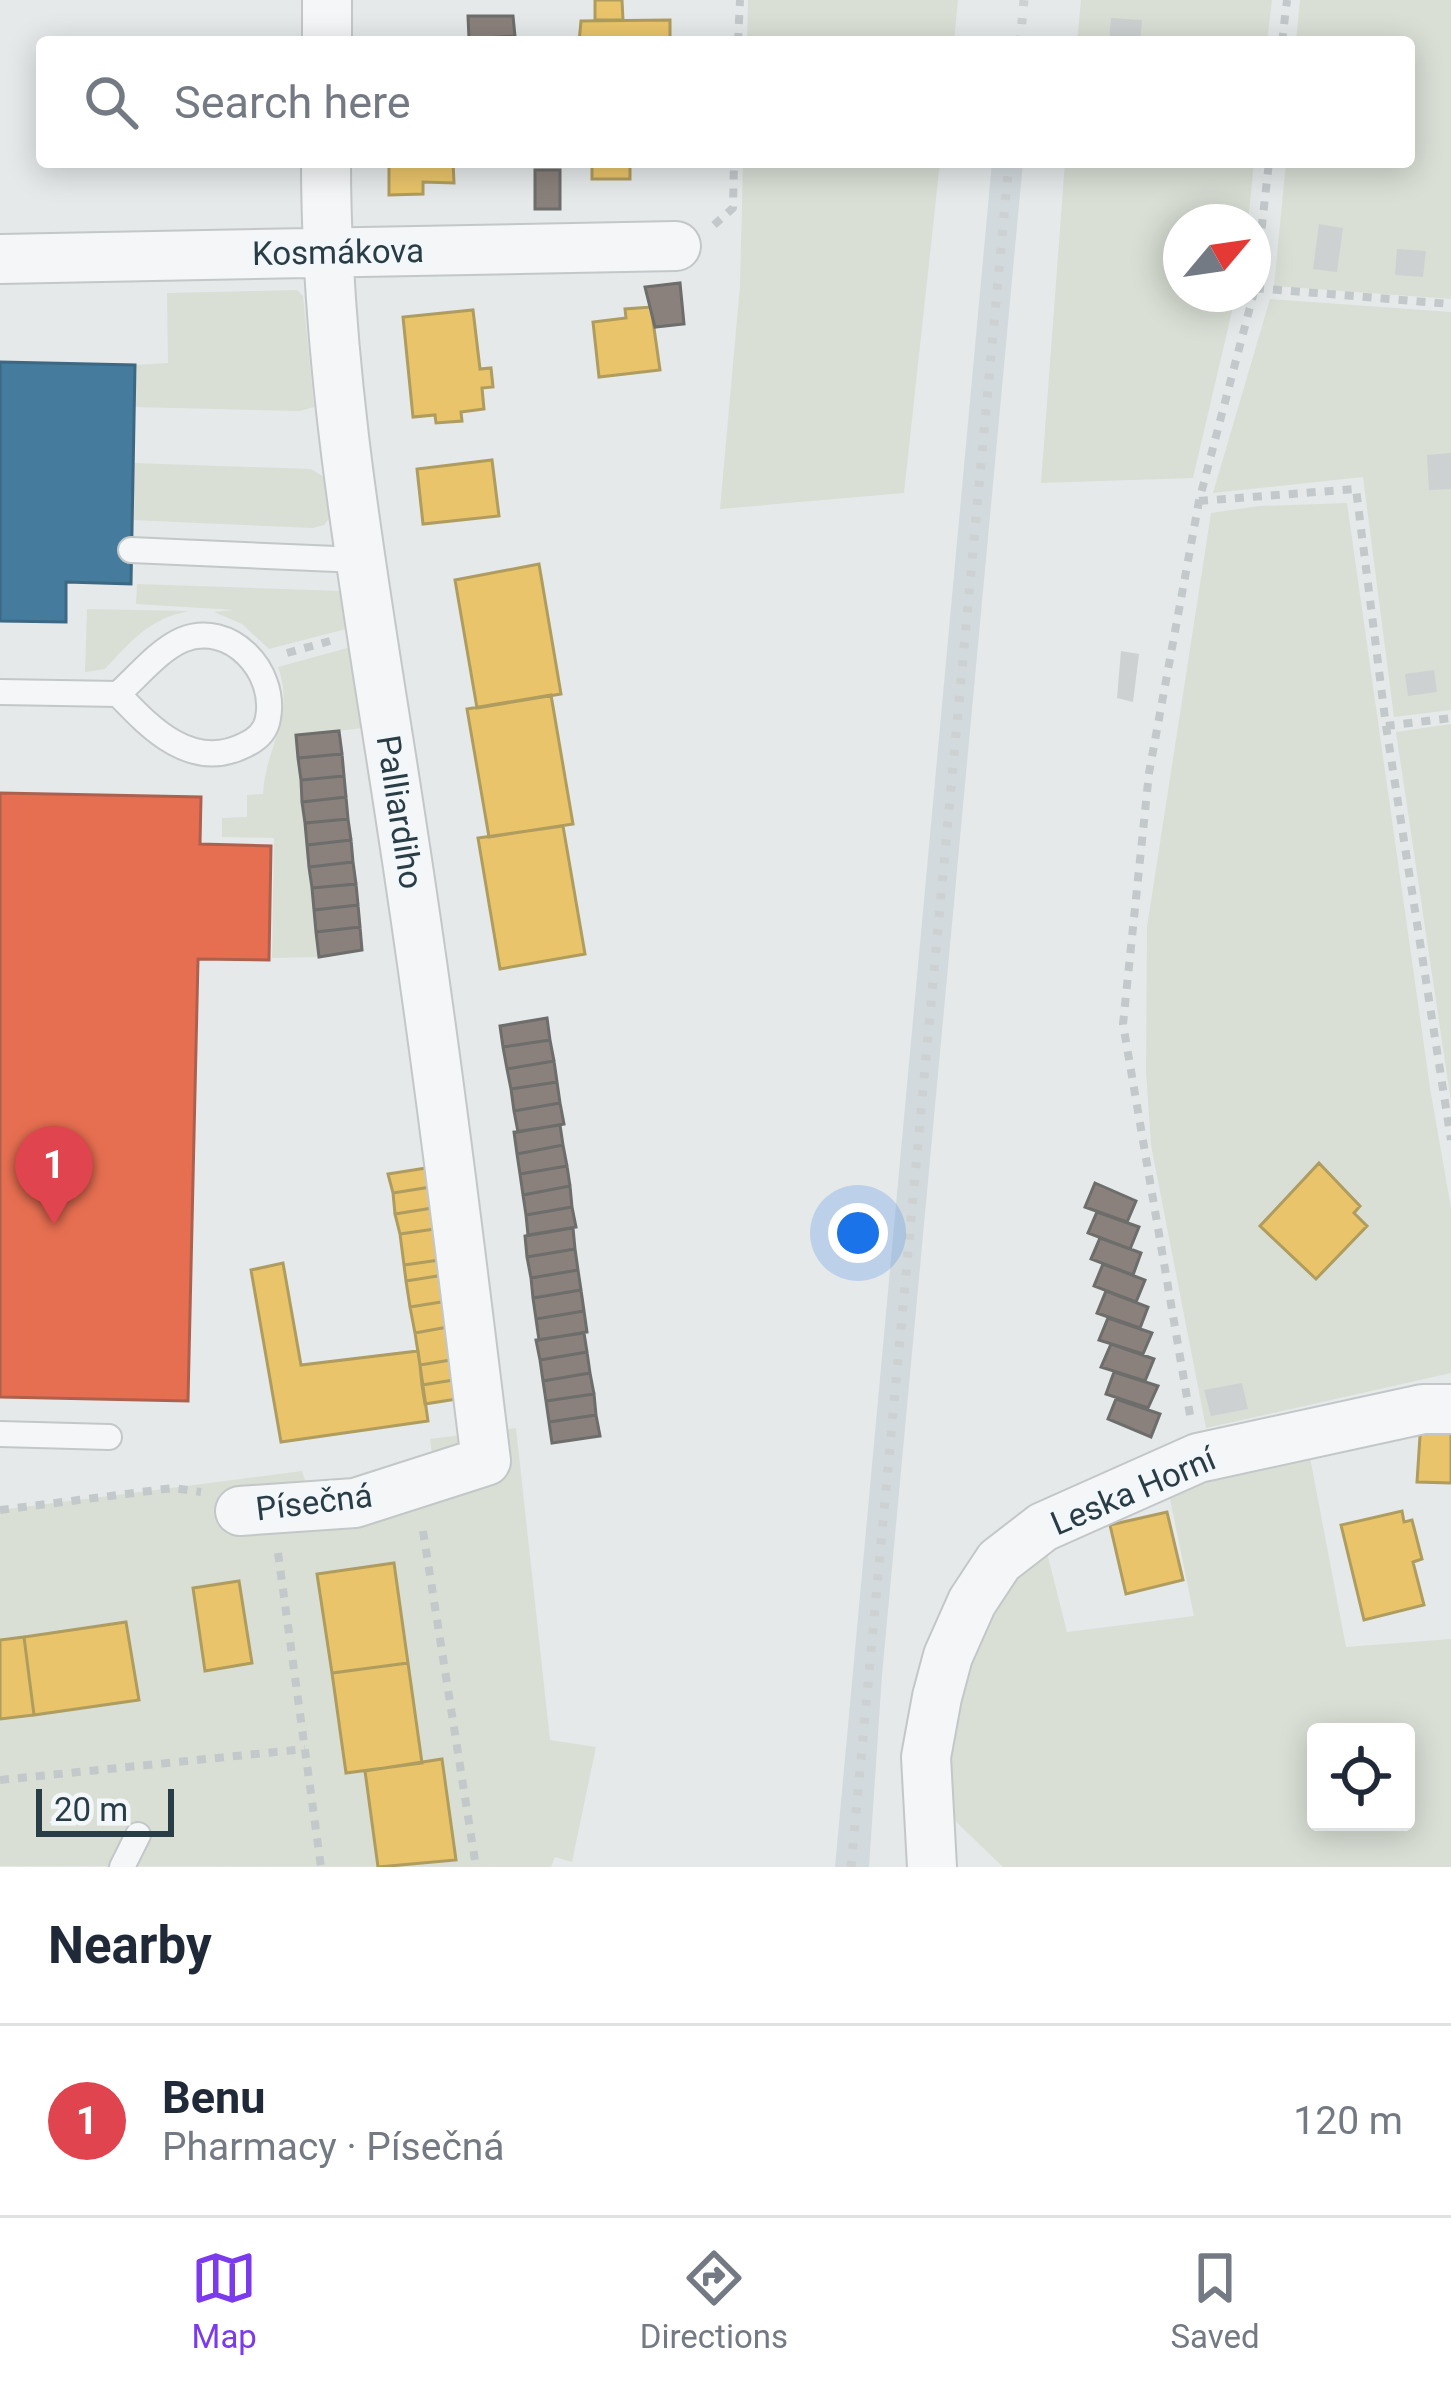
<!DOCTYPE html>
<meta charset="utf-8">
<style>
:root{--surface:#fff;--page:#f2f2f3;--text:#1f2937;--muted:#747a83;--line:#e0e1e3;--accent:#7c3aed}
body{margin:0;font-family:Roboto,sans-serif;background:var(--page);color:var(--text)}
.controls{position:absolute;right:36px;bottom:36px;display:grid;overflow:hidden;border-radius:12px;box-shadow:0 6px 30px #0003}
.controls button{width:108px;height:108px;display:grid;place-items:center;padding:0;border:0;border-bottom:3px solid var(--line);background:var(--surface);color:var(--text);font:60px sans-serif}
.compass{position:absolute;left:1163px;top:204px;width:108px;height:108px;border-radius:50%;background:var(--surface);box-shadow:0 6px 30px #0003;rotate:61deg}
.scale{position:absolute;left:36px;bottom:30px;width:138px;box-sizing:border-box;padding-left:12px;border:6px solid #293d46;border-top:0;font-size:33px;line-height:42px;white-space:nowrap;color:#293d46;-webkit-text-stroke:9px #f3f7f9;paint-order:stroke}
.you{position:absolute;left:858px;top:1233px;width:42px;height:42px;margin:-30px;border:9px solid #fff;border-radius:50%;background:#1a73e8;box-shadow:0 0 0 18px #1a73e833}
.badge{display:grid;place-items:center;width:78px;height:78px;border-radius:50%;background:var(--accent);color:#fff;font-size:39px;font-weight:700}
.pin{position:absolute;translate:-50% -99px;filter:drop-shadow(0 3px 6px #0008)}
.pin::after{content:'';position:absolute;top:63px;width:42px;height:36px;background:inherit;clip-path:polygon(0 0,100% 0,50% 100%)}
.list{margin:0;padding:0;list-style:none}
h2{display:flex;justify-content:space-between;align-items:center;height:156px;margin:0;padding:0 48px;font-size:51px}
h2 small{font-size:39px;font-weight:400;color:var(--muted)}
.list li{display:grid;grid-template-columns:78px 1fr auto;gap:36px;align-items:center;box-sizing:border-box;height:192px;padding:0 48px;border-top:3px solid var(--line)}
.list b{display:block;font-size:45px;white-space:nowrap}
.list p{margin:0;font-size:39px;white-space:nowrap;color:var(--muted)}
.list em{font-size:39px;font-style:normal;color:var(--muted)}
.icon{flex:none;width:66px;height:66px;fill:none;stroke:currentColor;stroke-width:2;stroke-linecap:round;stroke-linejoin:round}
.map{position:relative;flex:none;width:1451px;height:1867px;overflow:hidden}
.search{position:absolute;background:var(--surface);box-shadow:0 6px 30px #0003;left:36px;right:36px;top:36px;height:132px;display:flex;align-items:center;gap:30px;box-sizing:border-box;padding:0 42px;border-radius:12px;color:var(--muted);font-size:45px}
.sheet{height:348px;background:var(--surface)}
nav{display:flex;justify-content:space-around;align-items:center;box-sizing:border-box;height:168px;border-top:3px solid var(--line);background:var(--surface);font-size:33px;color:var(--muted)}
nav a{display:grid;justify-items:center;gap:6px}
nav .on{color:var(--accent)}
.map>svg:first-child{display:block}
.built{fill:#d3dadd}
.green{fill:#d9dfd5;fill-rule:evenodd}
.homes{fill:#e9c46a;stroke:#af9c5f;stroke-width:3}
.shops{fill:#e76f51;stroke:#ae604e;stroke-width:3}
.public{fill:#457b9d;stroke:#3d6883;stroke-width:3}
.industry{fill:#8a817c;stroke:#6d6d6c;stroke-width:3}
.building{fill:#cdd1d2}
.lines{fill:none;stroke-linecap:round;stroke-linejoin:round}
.service-casing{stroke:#c3c7c8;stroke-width:28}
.minor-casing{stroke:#c3c7c8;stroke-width:52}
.path{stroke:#c3c8ca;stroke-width:8;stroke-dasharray:9 9;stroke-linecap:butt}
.service{stroke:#f4f6f7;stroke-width:24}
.minor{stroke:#f4f6f7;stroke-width:48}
.rail{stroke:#cdd1d2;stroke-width:9;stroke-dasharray:6 12;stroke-linecap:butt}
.labels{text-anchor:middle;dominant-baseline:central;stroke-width:12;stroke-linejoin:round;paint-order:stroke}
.street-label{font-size:33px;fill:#293d46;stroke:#f3f7f9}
</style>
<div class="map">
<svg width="1451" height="1867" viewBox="0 0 1451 1867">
<rect width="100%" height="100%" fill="#e5e9ea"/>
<path class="built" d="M 992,162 L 1023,162 L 882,1675 L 869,1867 L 835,1867 Z"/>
<path class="green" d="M 748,0 L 958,0 L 954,42 L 747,42 Z
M 1081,0 L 1272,0 L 1267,42 L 1077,42 Z
M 1300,0 L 1451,0 L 1451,299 L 1274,286 L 1286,162 L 1409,162 L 1409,42 L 1296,42 Z
M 743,162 L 940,162 L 904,493 L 720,509 L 740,286 Z
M 1065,162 L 1254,162 L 1248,222 L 1181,222 L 1181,294 L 1236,294 L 1193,478 L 1041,483 Z
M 297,290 L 303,296 L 314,407 L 300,411 L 134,407 L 135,365 L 168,363 L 167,293 Z
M 1270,299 L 1451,312 L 1451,710 L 1394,717 L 1363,477 L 1213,493 Z
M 133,463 L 311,469 L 327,479 L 334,512 L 324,525 L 313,528 L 132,520 Z
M 1347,503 L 1430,1088 L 1451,1208 L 1451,1373 L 1206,1428 L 1151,1145 L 1146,1071 L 1147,927 L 1211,513 L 1259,506 Z
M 137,584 L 341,591 L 346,629 L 269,649 L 242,624 L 214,612 L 234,610 L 136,604 Z
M 87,609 L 189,611 C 149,619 132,640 105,669 L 85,672 Z
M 351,647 L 363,728 L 296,736 L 319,957 L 272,958 L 274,838 L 222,837 L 222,818 L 247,817 L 247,795 L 263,794 C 265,748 296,715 278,667 Z
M 1451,724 L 1451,1102 L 1396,732 Z
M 516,1428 L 550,1740 L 596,1747 L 572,1862 L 555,1857 L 551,1867 L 0,1866 L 0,1510 L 302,1471 L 307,1487 L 434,1471 L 430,1439 Z
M 1309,1452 L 1346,1647 L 1451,1639 L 1451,1867 L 1003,1867 L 949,1815 L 949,1652 L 1042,1533 L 1067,1632 L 1194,1616 L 1169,1494 ZM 1316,1732 L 1406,1732 L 1406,1822 L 1316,1822 Z"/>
<path class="homes" d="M 595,0 L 622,0 L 623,20 L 595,20 Z
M 670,20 L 670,42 L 579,42 L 581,21 Z
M 389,162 L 453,162 L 454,183 L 423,182 L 423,194 L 389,195 Z
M 592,162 L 630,162 L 630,179 L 592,179 Z
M 651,307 L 660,370 L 599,377 L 593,322 L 626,318 L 625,309 Z
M 473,310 L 480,369 L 491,368 L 493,387 L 482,388 L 484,409 L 461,412 L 462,421 L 436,423 L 435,415 L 413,417 L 403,317 Z
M 492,460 L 499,516 L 423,524 L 417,469 Z
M 539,564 L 561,694 L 477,708 L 455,580 Z
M 551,695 L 573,824 L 489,837 L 467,709 Z
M 563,826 L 585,954 L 500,969 L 478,838 Z
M 1319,1163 L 1360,1206 L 1354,1213 L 1367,1226 L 1316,1279 L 1260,1226 Z
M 439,1166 L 443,1185 L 393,1193 L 388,1174 Z
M 443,1185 L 445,1206 L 395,1214 L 393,1193 Z
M 445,1206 L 449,1227 L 400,1234 L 395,1214 Z
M 449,1227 L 454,1258 L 404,1265 L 400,1234 Z
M 454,1258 L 456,1273 L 406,1281 L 404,1265 Z
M 283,1263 L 301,1365 L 418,1351 L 428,1421 L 281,1442 L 251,1270 Z
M 456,1273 L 460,1299 L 410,1307 L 406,1281 Z
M 460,1299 L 464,1324 L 415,1333 L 410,1307 Z
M 464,1324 L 469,1357 L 420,1365 L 415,1333 Z
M 469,1357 L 473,1377 L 422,1385 L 420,1365 Z
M 473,1377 L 476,1396 L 425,1404 L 422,1385 Z
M 1421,1421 L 1451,1421 L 1451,1483 L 1417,1482 Z
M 1402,1511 L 1404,1522 L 1412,1520 L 1422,1559 L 1413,1562 L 1424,1605 L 1364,1620 L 1341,1525 Z
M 1167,1512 L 1183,1580 L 1126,1594 L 1110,1525 Z
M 394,1563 L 408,1663 L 332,1673 L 317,1574 Z
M 239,1581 L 252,1663 L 205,1671 L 193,1588 Z
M 126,1622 L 139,1700 L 34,1715 L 24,1637 Z
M 24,1637 L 34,1715 L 0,1719 L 0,1640 Z
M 408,1663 L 422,1763 L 346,1773 L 332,1673 Z
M 442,1759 L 456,1860 L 378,1867 L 365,1771 Z"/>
<path class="shops" d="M 0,793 L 201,797 L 200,844 L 271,846 L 269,960 L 198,959 L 188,1401 L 0,1397 Z"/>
<path class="public" d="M 0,362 L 135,365 L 131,584 L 66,582 L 66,622 L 0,621 Z"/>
<path class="industry" d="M 468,16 L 513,16 L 515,36 L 469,39 Z
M 535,170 L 560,170 L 560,209 L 535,209 Z
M 680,283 L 684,324 L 655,327 L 645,287 Z
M 339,731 L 342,754 L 298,758 L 296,735 Z
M 342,754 L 344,776 L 301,780 L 298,758 Z
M 344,776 L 346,797 L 302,802 L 301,780 Z
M 346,797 L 348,819 L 305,823 L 302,802 Z
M 348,819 L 351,840 L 307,845 L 305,823 Z
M 351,840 L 353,862 L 309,867 L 307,845 Z
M 353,862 L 356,884 L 312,888 L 309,867 Z
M 356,884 L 358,905 L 314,910 L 312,888 Z
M 358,905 L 360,927 L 316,932 L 314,910 Z
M 360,927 L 362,950 L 319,957 L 316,932 Z
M 547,1018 L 550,1040 L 503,1047 L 500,1026 Z
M 550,1040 L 554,1061 L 507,1069 L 503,1047 Z
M 554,1061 L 557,1082 L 511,1089 L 507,1069 Z
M 557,1082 L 560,1103 L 514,1111 L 511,1089 Z
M 560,1103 L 564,1124 L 518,1132 L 514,1111 Z
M 560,1125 L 563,1145 L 517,1154 L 514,1132 Z
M 563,1145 L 567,1166 L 520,1174 L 517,1154 Z
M 567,1166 L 570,1186 L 523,1195 L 520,1174 Z
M 1095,1183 L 1136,1201 L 1127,1222 L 1085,1207 Z
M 570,1186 L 572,1207 L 526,1215 L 523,1195 Z
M 572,1207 L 576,1227 L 528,1235 L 526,1215 Z
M 1097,1212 L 1139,1227 L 1130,1249 L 1088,1233 Z
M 573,1228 L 575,1249 L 527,1257 L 525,1236 Z
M 1100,1238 L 1141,1253 L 1133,1275 L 1091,1259 Z
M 575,1249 L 578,1270 L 531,1278 L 527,1257 Z
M 1103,1264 L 1145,1280 L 1136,1302 L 1094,1286 Z
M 578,1270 L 581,1290 L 533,1298 L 531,1278 Z
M 581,1290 L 584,1311 L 536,1319 L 533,1298 Z
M 1106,1291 L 1148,1307 L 1140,1328 L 1097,1313 Z
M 584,1311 L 587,1332 L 539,1340 L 536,1319 Z
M 1108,1318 L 1152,1333 L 1143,1354 L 1099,1340 Z
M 584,1333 L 587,1352 L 540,1360 L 536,1340 Z
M 1111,1344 L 1154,1359 L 1145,1381 L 1101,1367 Z
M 587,1352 L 590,1373 L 543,1381 L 540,1360 Z
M 1114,1372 L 1158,1386 L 1148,1408 L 1106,1394 Z
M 590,1373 L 594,1394 L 546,1401 L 543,1381 Z
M 594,1394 L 596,1415 L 549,1422 L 546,1401 Z
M 1116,1399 L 1160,1414 L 1151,1437 L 1108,1419 Z
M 596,1415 L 600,1436 L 552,1443 L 549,1422 Z"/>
<path class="building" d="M 1111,18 L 1142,20 L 1140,42 L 1109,42 Z
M 1319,224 L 1343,228 L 1337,272 L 1313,269 Z
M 1397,249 L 1426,251 L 1423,277 L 1395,275 Z
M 1451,453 L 1451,489 L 1429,490 L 1427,455 Z
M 1121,651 L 1139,654 L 1133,702 L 1117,698 Z
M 1434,670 L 1437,692 L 1408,696 L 1405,674 Z
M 1242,1383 L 1248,1409 L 1211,1416 L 1204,1390 Z"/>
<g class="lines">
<defs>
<path id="service" d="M 131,550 L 359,560
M 0,692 L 118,694 C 137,677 159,650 182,640 C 230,620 277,671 268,718 C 266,732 256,740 245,745 C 193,772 151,729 118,694
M 0,1434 L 109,1437
M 122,1867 L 138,1835"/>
<path id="minor" d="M 327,42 L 327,0
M 0,259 L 676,246
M 240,1511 L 355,1503 L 486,1461 C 460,1247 434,1034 401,821 C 368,603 326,384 326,162
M 932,1867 L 926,1757 L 937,1697 L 948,1656 L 972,1602 L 999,1561 L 1043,1527 L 1198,1458 L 1423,1409 L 1451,1409"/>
</defs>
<use href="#service" class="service-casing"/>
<use href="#minor" class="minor-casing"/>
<path class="path" d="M 738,42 L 740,0
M 1282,42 L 1287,0
M 714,225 L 733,208 L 734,162
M 1255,288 L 1451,304
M 1199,501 L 1356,489 L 1386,726 L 1451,718
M 287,653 L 330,641
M 1386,726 L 1451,1140
M 1190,1415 L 1123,1024 L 1149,773 L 1199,501 L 1255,288 L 1269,162
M 0,1510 L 173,1488 L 201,1492
M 423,1531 L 476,1867
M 278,1553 L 321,1867
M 0,1780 L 305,1749"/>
<use href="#service" class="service"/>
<use href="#minor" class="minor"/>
<path class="rail" d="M 1020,42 L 1024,0
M 851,1867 L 1009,162"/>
</g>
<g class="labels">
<g class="street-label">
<text transform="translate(338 252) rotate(-1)">Kosmákova</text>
<text transform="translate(400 812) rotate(81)">Palliardiho</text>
<text transform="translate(1133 1491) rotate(-23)">Leska Horní</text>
<text transform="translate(314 1502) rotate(-7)">Písečná</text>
</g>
</g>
</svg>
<div class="controls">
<button><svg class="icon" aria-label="locate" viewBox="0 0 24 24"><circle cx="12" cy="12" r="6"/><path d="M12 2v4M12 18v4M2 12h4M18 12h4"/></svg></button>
</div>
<svg class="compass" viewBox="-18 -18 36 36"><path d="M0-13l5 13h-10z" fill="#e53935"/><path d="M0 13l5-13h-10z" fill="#747a83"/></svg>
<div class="scale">20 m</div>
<div class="you"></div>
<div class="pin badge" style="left:54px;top:1225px;background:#e0444e">1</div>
<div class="search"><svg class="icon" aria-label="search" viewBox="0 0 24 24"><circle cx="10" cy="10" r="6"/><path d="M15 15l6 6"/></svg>Search here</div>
</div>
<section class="sheet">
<h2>Nearby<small></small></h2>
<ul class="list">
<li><span class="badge" style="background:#e0444e">1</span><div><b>Benu</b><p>Pharmacy · Písečná</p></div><em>120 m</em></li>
</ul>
</section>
<nav>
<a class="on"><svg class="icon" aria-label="map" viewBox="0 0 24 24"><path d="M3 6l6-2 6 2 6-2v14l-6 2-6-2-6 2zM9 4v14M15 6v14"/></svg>Map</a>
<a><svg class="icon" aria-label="directions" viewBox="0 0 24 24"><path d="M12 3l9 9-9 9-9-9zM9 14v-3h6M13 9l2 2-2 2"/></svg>Directions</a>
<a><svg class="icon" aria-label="saved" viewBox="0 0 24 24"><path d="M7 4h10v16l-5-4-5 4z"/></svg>Saved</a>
</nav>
